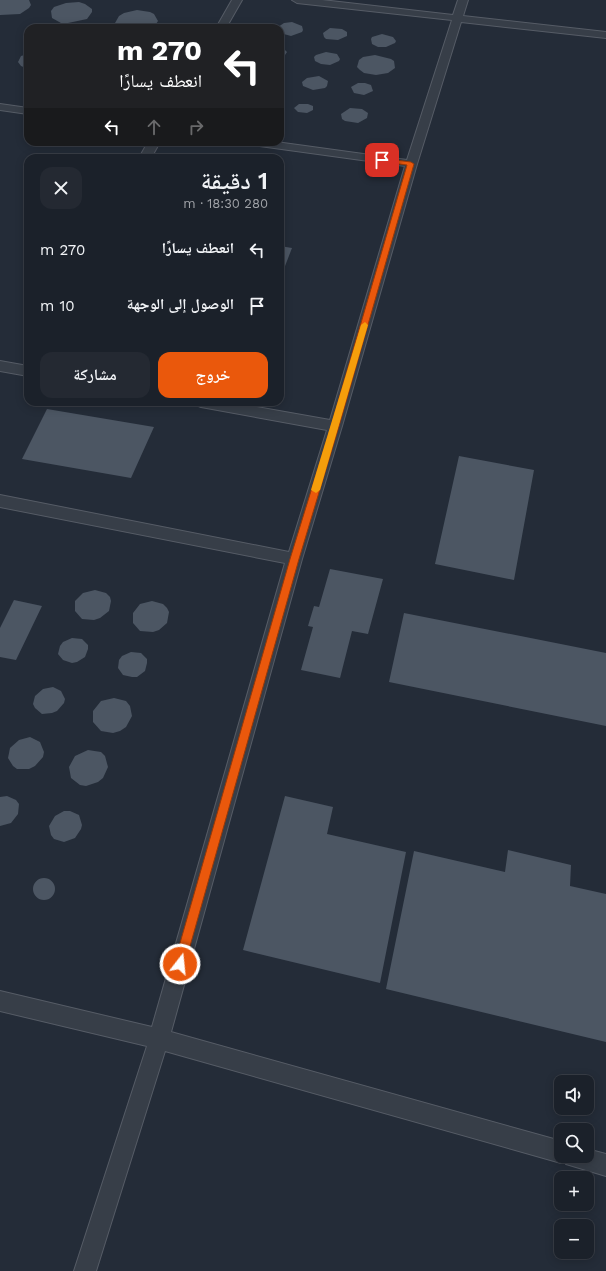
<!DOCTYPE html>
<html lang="ar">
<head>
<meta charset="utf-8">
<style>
	:root { --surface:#1b212a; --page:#242932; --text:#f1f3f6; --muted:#a0a3a8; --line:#393e47; --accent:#ea580c }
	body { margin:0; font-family:"Work Sans","Noto Naskh Arabic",sans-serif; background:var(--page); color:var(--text); direction:rtl; height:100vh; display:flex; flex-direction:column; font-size:15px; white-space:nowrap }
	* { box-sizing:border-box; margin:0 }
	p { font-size:13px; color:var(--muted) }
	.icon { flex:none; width:22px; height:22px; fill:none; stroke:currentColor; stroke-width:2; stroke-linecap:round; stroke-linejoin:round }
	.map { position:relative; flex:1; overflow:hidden; direction:ltr }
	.drawer { position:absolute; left:24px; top:154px; width:260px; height:252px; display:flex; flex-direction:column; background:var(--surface); border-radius:12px; box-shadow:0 2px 10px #0003,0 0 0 1px var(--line); direction:rtl }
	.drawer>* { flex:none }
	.guide { position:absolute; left:24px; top:24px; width:260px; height:122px; border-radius:12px; box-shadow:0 2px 10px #0003,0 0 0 1px var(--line); direction:rtl; background:#202124; color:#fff; overflow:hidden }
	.fabs { position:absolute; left:554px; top:1075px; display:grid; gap:8px }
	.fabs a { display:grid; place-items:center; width:40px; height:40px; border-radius:8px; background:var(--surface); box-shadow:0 2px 10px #0003,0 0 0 1px var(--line); font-size:20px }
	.pin { position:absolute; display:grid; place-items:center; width:34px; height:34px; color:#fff; margin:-17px; border-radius:8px; box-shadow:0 2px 6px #0006 }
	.me { position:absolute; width:44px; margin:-22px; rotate:16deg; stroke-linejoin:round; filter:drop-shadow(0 0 3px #0008) }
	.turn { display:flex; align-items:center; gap:14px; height:84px; padding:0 16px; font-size:18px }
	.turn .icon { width:52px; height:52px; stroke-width:2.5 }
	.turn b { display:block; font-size:28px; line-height:34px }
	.lanes { display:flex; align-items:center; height:38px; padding:0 16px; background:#0003; justify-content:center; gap:20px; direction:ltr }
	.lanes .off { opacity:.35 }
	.round { display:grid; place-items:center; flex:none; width:42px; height:42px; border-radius:12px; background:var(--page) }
	.overview { display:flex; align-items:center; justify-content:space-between; height:68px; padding:0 16px }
	h1 { font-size:24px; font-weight:600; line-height:30px }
	.cta { display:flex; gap:8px; margin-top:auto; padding:8px 16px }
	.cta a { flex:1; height:46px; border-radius:12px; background:var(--accent); color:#fff; font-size:16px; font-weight:600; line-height:46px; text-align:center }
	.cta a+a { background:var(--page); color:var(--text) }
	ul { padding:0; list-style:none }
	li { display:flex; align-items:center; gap:12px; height:56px; padding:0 16px }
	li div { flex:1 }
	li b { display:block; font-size:15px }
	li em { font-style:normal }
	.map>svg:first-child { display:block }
	.building { fill:#4c5663 }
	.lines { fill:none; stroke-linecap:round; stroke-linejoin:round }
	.service-casing { stroke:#565c66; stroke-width:2 }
	.service { fill:#373e48; fill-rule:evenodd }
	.route { fill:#ea580c; stroke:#983908 }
	.slow { fill:#f59e0b }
</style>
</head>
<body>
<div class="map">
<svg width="606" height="1271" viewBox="0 0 606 1271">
	<rect width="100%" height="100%" fill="#242c38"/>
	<path class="building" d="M0 0H29L31 5 29 8 20 14 0 15Z
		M79 2 85 4 92 9V12L87 19 68 23H61L52 18 51 11 54 7 66 3Z
		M137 10 150 12 154 14 158 21 156 24 151 28H120L117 26 115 23 119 16 124 13Z
		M292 22 302 26 303 30 302 32 291 36 280 33V28H278V27L284 23Z
		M330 28 342 29 347 32V36L338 40 326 39 324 37 323 33Z
		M382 34 393 37 396 41 395 43 386 47H378L372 44 371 39 372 37Z
		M280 48 284 49 287 52 285 55 280 57Z
		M326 52 337 54 340 59 339 61 330 65 321 64 315 61 314 57 316 55Z
		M28 54V69L21 66 18 62 21 56Z
		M375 55 391 59 394 61 395 68 388 73 376 75 364 73 360 70 357 67 359 60 363 57Z
		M319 76 328 81 327 86 325 88 313 90 303 86 302 82 307 78Z
		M358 83H365L371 85 373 91 364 95 354 93 351 87Z
		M299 104H308L313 106V110L307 113 298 112 294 108Z
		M350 108 362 109 368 113 367 118 358 123 345 121 342 119 341 114Z
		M280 246 292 248 280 279Z
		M47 409 154 427 131 478 22 459Z
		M459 456 534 470 514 580 435 564Z
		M330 569 383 579 368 634 352 631 340 678 301 670 313 627 308 626 314 606 319 607Z
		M95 590 106 593 110 597 111 601 109 611 100 618 94 620 82 619 75 611V601L83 593Z
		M14 600 42 606 16 660 0 657V628Z
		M152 601 163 604 167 608 169 612 167 623 159 630 153 632 140 631 133 623V613L140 604Z
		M404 613 606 653V726L389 682Z
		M72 638 82 639 88 645V649L85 657 77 662 72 663 63 660 58 654 60 646 63 642Z
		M131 652 141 653 147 659V663L145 671 137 677H132L123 675 118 668 119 660 122 656Z
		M53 687 61 691 65 699 64 703 57 711 52 713 42 714 35 708 33 704 35 696 43 689Z
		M114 698 126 701 130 706 132 716 126 727 120 731 113 733 101 731 93 722V711L101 701Z
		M30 737 40 742 44 752 43 757 35 766 29 769H17L13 766 8 758 10 748 19 740Z
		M88 750 101 752 105 756 108 767 103 778 98 782 86 786 80 785 71 778 69 767 75 756Z
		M7 796 16 800 19 804 18 814 11 823 0 826V797Z
		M285 796 333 807 327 834 406 852 380 983 243 950Z
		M64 811H70L79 815 82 825 81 829 75 838 64 842 54 839 51 835 49 826 55 816Z
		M508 850 571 865 570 886 606 894V1042L386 989 414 851 505 872Z
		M33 889a11 11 0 1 1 22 0a11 11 0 1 1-22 0Z"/>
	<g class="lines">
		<g class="service-casing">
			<path id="service" d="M232 0H242L226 28H216Z
				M292 0H322L453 15 458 0H468L463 16 606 32V38L461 22 417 164 342 426 302 559 171 1032 561 1141V1156H587V1149L606 1154V1176L566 1164 565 1161 561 1163 165 1051 96 1271H74L147 1046 0 1011V991L152 1027 285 563 0 507V495L289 552 327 430 201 407 196 405 194 402H228L330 420 405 166 252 145 246 142H276L407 160 452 20 297 3Z
				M0 104 28 108V114L0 110Z
				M148 142H160L151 158H139Z
				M0 361 28 366V376L0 371Z"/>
		</g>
		<use href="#service" class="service"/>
	</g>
	<path class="route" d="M380 158 411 162 414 164 339 426 299 559 185 964 184 968 180 970 176 968 174 964 290 559 331 426 407 165 382 162 380 161Z"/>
	<path class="slow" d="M365 322 368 325 320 490 316 493 311 490 361 325Z"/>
</svg>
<div class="fabs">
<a><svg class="icon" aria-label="sound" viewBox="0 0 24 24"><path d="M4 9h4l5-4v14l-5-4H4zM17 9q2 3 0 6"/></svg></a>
<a><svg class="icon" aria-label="search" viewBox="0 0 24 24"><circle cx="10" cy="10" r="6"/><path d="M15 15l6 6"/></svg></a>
<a>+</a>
<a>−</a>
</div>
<div class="pin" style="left:382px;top:160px;background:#d93025"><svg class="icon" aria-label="arrive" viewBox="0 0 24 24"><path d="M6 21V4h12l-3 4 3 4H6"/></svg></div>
<svg class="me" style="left:180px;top:964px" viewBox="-20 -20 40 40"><circle r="17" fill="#ea580c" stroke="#fff" stroke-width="3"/><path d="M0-11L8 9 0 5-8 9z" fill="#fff"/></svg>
<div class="guide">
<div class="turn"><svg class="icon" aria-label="left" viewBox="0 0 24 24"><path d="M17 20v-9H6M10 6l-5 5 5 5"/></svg><div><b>270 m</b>انعطف يسارًا</div></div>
<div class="lanes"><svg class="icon" aria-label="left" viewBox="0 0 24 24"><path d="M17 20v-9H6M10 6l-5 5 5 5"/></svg><svg class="icon off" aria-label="ahead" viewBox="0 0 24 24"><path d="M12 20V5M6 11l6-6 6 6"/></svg><svg class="icon off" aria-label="right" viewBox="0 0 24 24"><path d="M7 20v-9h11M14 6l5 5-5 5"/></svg></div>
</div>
<section class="drawer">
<div class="overview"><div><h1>1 دقيقة</h1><p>280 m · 18:30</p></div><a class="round"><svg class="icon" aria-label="close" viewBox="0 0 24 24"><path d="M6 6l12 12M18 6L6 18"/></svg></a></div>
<ul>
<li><svg class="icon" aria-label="left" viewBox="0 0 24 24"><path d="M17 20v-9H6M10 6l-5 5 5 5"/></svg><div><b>انعطف يسارًا</b></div><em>270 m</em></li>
<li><svg class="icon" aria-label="arrive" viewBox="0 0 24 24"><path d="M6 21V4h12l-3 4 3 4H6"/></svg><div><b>الوصول إلى الوجهة</b></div><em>10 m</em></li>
</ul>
<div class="cta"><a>خروج</a><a>مشاركة</a></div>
</section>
</div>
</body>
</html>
